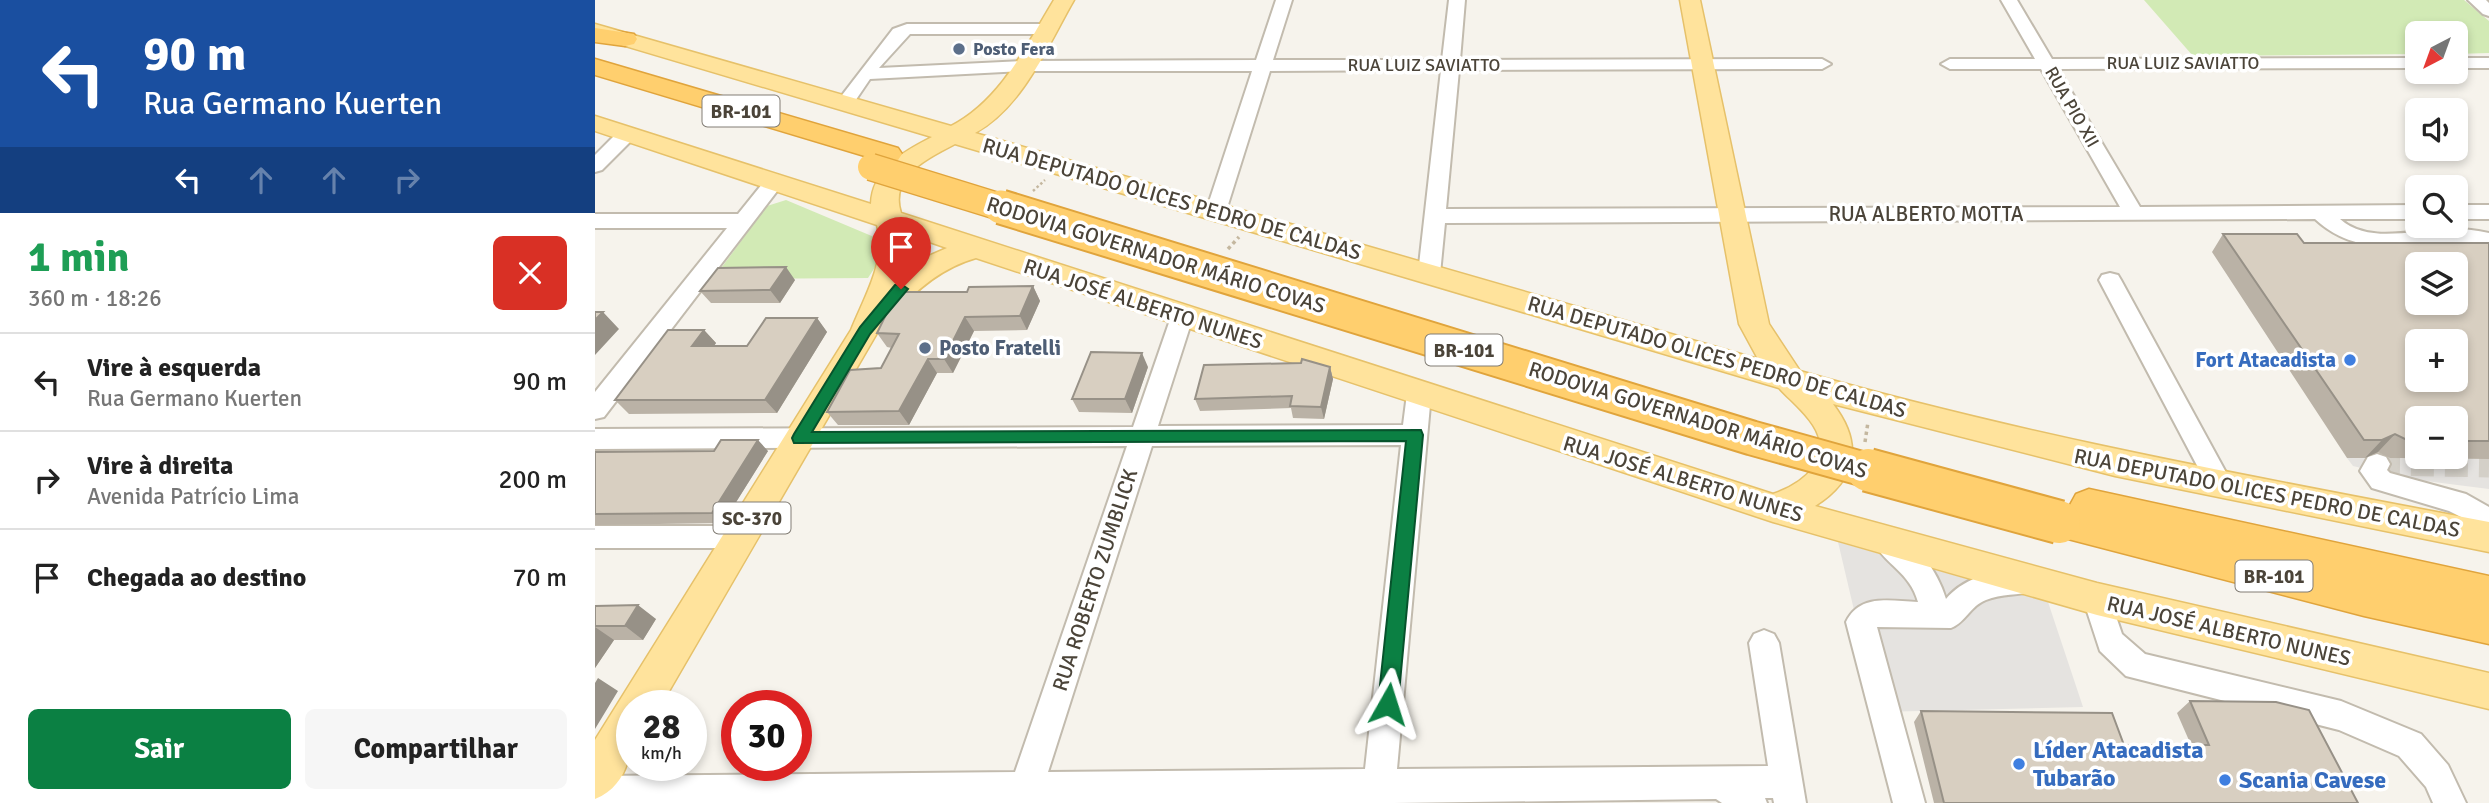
<!DOCTYPE html>
<html lang="pt">
<head>
<meta charset="utf-8">
<style>
	:root { --surface:#fff; --page:#f6f6f6; --text:#222; --muted:#767676; --line:#e0e0e0; --accent:#0b8043 }
	body { margin:0; font-family:Signika,sans-serif; background:var(--page); color:var(--text); height:100vh; display:flex; flex-direction:column; font-size:26px; white-space:nowrap }
	* { box-sizing:border-box; margin:0 }
	p { font-size:23px; color:var(--muted) }
	.icon { flex:none; width:38px; height:38px; fill:none; stroke:currentColor; stroke-width:2; stroke-linecap:round; stroke-linejoin:round }
	.map { position:relative; flex:1; overflow:hidden }
	.side { display:flex; flex-direction:column; background:var(--surface); width:595px }
	.side>* { flex:none }
	.top-card { background:#1a4fa0; color:#fff; overflow:hidden }
	.needle { width:46px; rotate:221deg }
	.controls { position:absolute; left:1810px; top:21px; display:grid; gap:14px }
	.controls a { display:grid; place-items:center; width:63px; height:63px; border-radius:10px; background:var(--surface); box-shadow:0 4px 10px #0003; font-size:35px }
	.speed { position:absolute; left:21px; top:690px; display:flex; gap:14px; font-size:35px; font-weight:700; text-align:center }
	.speed>* { display:grid; place-content:center; width:91px; height:91px; border-radius:50%; background:var(--surface); box-shadow:0 4px 10px #0003; line-height:1 }
	.speed small { font-size:18px; font-weight:400 }
	.speed .limit { border:10px solid #d22; background:#fff; color:#111 }
	.pin { position:absolute; display:grid; place-items:center; width:60px; height:60px; color:#fff; margin:-72px -30px; border-radius:50% 50% 50% 0; rotate:-45deg; box-shadow:0 0 7px #0007 }
	.pin .icon { rotate:45deg }
	.me { position:absolute; width:77px; margin:-38px; rotate:6deg; stroke-linejoin:round; filter:drop-shadow(0 0 5px #0008) }
	.turn { display:flex; align-items:center; gap:24px; height:147px; padding:0 28px; font-size:32px }
	.turn .icon { width:91px; height:91px; stroke-width:2.5 }
	.turn b { display:block; font-size:49px; line-height:60px }
	.lanes { display:flex; align-items:center; height:66px; padding:0 28px; background:#0003; justify-content:center; gap:35px; direction:ltr }
	.lanes .off { opacity:.35 }
	.round { display:grid; place-items:center; flex:none; width:74px; height:74px; border-radius:10px; background:var(--page) }
	.head { display:flex; align-items:center; justify-content:space-between; height:119px; padding:0 28px }
	h1 { font-size:42px; font-weight:800; line-height:52px; color:#1e9e55 }
	.cta { display:flex; gap:14px; margin-top:auto; padding:14px 28px }
	.cta a { flex:1; height:80px; border-radius:10px; background:var(--accent); color:#fff; font-size:28px; font-weight:800; line-height:80px; text-align:center }
	.cta a+a { background:var(--page); color:var(--text) }
	ul { padding:0; list-style:none }
	li { display:flex; align-items:center; gap:21px; height:98px; padding:0 28px; border-top:2px solid var(--line) }
	li div { flex:1 }
	li b { display:block; font-size:26px }
	li em { font-style:normal }
	main { display:flex; flex:1; min-height:0 }
	.map>svg:first-child { display:block }
	.green { fill:#d2eab5 }
	.parking { fill:#e5e3e0 }
	.lines { fill:none; stroke-linecap:round; stroke-linejoin:round }
	.minor-tunnel { stroke:#d4d0c8; stroke-width:23; stroke-dasharray:23 11; stroke-linecap:butt }
	.minor-casing { stroke:#c2bbae; stroke-width:4 }
	.major-casing { stroke:#e6c16a; stroke-width:3 }
	.highway-casing { stroke:#e0a43c; stroke-width:3 }
	.path-far1 { stroke:#c4b79f; stroke-width:2.5; stroke-dasharray:2.5 2.5; stroke-linecap:butt }
	.path { stroke:#c4b79f; stroke-width:3.5; stroke-dasharray:3.5 3.5; stroke-linecap:butt }
	.minor { fill:#fff; fill-rule:evenodd }
	.major { fill:#ffe39c; fill-rule:evenodd }
	.highway { fill:#ffcf6e; fill-rule:evenodd }
	.highway-bridge-far2-casing { stroke:#e0a43c; stroke-width:29; stroke-linecap:butt }
	.highway-bridge-far1-casing { stroke:#e0a43c; stroke-width:37; stroke-linecap:butt }
	.highway-bridge-casing { stroke:#e0a43c; stroke-width:46; stroke-linecap:butt }
	.highway-bridge-far2 { stroke:#ffcf6e; stroke-width:26 }
	.highway-bridge-far1 { stroke:#ffcf6e; stroke-width:33 }
	.highway-bridge { stroke:#ffcf6e; stroke-width:42 }
	.wall { fill:#bab2a6; fill-rule:evenodd }
	.shaded-wall { fill:#979187 }
	.building { fill:#d8cfc1; stroke:#979187; stroke-width:2; fill-rule:evenodd }
	.route { fill:#0b8043; stroke:#07532c; stroke-width:2 }
	.service-dot { fill:#5c6f8a; stroke:#fff; stroke-width:2.5 }
	.shop-dot { fill:#3f7fe0; stroke:#fff; stroke-width:2.5 }
	.labels { text-anchor:middle; stroke-width:7; stroke-linejoin:round; paint-order:stroke }
	.far-service-label { font-size:18px; font-weight:bold; fill:#4e5e75; stroke:#fff; text-anchor:start }
	.far-street-label { font-size:18px; fill:#4b4439; stroke:#fff }
	.shield { fill:#fff; stroke:#817c74; stroke-width:2 }
	.shield-label { font-size:19px; font-weight:bold; fill:#4b4439 }
	.street-label { font-size:21px; fill:#4b4439; stroke:#fff }
	.service-label { font-size:21px; font-weight:bold; fill:#4e5e75; stroke:#fff; text-anchor:start }
	.shop-label { font-size:21px; font-weight:bold; fill:#366cbe; stroke:#fff; text-anchor:end }
	.near-shop-label { font-size:24px; font-weight:bold; fill:#366cbe; stroke:#fff; text-anchor:start }
</style>
</head>
<body>
<main>
<section class="side">
<div class="top-card">
<div class="turn"><svg class="icon" aria-label="left" viewBox="0 0 24 24"><path d="M17 20v-9H6M10 6l-5 5 5 5"/></svg><div><b>90 m</b>Rua Germano Kuerten</div></div>
<div class="lanes"><svg class="icon" aria-label="left" viewBox="0 0 24 24"><path d="M17 20v-9H6M10 6l-5 5 5 5"/></svg><svg class="icon off" aria-label="ahead" viewBox="0 0 24 24"><path d="M12 20V5M6 11l6-6 6 6"/></svg><svg class="icon off" aria-label="ahead" viewBox="0 0 24 24"><path d="M12 20V5M6 11l6-6 6 6"/></svg><svg class="icon off" aria-label="right" viewBox="0 0 24 24"><path d="M7 20v-9h11M14 6l5 5-5 5"/></svg></div>
</div>
<div class="head"><div><h1>1 min</h1><p>360 m · 18:26</p></div><a class="round" style="background:#d93025;color:#fff"><svg class="icon" aria-label="close" viewBox="0 0 24 24"><path d="M6 6l12 12M18 6L6 18"/></svg></a></div>
<ul>
<li><svg class="icon" aria-label="left" viewBox="0 0 24 24"><path d="M17 20v-9H6M10 6l-5 5 5 5"/></svg><div><b>Vire à esquerda</b><p>Rua Germano Kuerten</p></div><em>90 m</em></li>
<li><svg class="icon" aria-label="right" viewBox="0 0 24 24"><path d="M7 20v-9h11M14 6l5 5-5 5"/></svg><div><b>Vire à direita</b><p>Avenida Patrício Lima</p></div><em>200 m</em></li>
<li><svg class="icon" aria-label="arrive" viewBox="0 0 24 24"><path d="M6 21V4h12l-3 4 3 4H6"/></svg><div><b>Chegada ao destino</b></div><em>70 m</em></li>
</ul>
<div class="cta"><a>Sair</a><a>Compartilhar</a></div>
</section>
<div class="map">
<svg width="1894" height="803" viewBox="0 0 1894 803">
	<rect width="100%" height="100%" fill="#f6f3ec"/>
	<path class="green" d="M1549 0H1869L1894 21V53L1860 54V33H1822V54L1598 56Z
		M191 200 291 242 290 252 273 278 118 279 172 206Z"/>
	<path class="parking" d="M1752 458 1894 459V489L1807 478 1758 466Z
		M1243 542 1453 602 1488 707 1283 712Z"/>
	<g class="lines">
		<path class="minor-tunnel" d="M1782 464 1894 466"/>
		<g class="minor-casing">
			<path id="minor" d="M681 0H697L678 60H847L854 0H870L865 60 1227 59 1236 64 1227 69 864 70 851 209 1525 207 1446 69H1355L1346 64 1355 59H1440L1406 0H1422L1457 59 1822 58V68L1463 69 1545 207 1822 205V219H1745C1773 244 1817 230 1851 229 1866 228 1879 230 1894 233V247C1832 235 1772 267 1720 219L850 223 845 274 842 279 834 281 826 279 823 274 846 70 675 71 631 211 628 216H614L611 211 657 71H430L275 79 256 107 250 109 241 103 298 29 312 24H452L460 29 452 34H315L284 68 430 61 661 60Z
				M1873 0H1891L1894 3V16L1888 14Z
				M1860 58H1894V68H1860Z
				M32 128 39 130 41 134 39 138 7 170 0 172V155L25 130Z
				M179 176 186 178 189 182 186 186 9 417 0 419V392L132 228H0V214H143L172 178Z
				M1860 205H1894V219H1860Z
				M1515 273 1523 275 1526 280 1634 478 1638 485 1634 492 1625 496 1616 492 1504 280 1507 275Z
				M587 309 595 311 598 317 563 426 808 425 812 394 815 388 824 385 833 388 836 394 802 769 1173 766 1154 643 1159 634 1169 630 1179 634 1184 643 1211 803H1179L1178 798H1170L1172 803H1127L1121 799 799 803H0V776L420 772 532 446 0 449V429L538 427 576 317 579 311ZM806 445 770 769 453 772 557 446Z
				M1782 454 1791 457 1795 464 1792 470 1795 473 1871 494 1894 507V531L1854 511 1777 488 1765 471 1773 457Z
				M0 526H145L155 529 159 537 155 545 145 548H0Z
				M1292 529C1321 540 1342 570 1351 599 1369 576 1415 563 1442 572L1446 581 1442 590C1426 596 1407 593 1391 600 1375 606 1371 622 1356 628L1282 627 1330 803H1298L1251 622C1265 593 1296 601 1323 602 1315 572 1290 565 1278 541L1282 533Z
				M1502 586 1512 590 1527 634 1550 654 1746 701 1826 734 1853 765 1871 803H1838L1831 787 1804 756 1744 730 1531 676 1505 651 1488 599 1492 590Z"/>
		</g>
		<g class="major-casing">
			<path id="major" d="M459 0H479C453 45 428 107 380 133L1163 359 1144 324 1085 0H1105L1174 324 1205 371C1431 436 1663 478 1894 522V552L1520 476 1238 404C1268 443 1263 479 1220 506L1502 583 1894 673V709L1502 615 1178 522 381 258C346 268 320 290 297 318L289 321 66 705H37C37 741 39 783 0 799V740L256 330C269 297 292 261 282 225L0 131V116L276 204C277 169 309 151 337 137L0 37V24L356 126C406 100 431 46 459 0ZM360 144 1184 388C1195 400 1209 411 1218 425 1240 459 1208 484 1178 494L306 213C294 176 332 159 360 144ZM312 234 352 248 329 258 307 273 312 260Z"/>
		</g>
		<g class="highway-casing">
			<path id="highway" d="M0 28 39 34 42 39 39 44 30 46 0 42Z
				M0 59 303 148 307 154 303 160 293 162 283 160 0 75Z
				M1494 489 1894 576V644L1769 616 1450 533 1445 522 1450 511 1464 506 1477 509 1475 505 1481 494Z"/>
		</g>
		<path class="path-far1" d="M438 191 450 180"/>
		<path class="path" d="M633 249 644 237
			M1270 442 1273 422"/>
		<use href="#minor" class="minor"/>
		<use href="#major" class="major"/>
		<use href="#highway" class="highway"/>
		<g class="highway-bridge-far2-casing">
			<path id="highway-bridge-far2" d="M276 167 412 209"/>
		</g>
		<g class="highway-bridge-far1-casing">
			<path id="highway-bridge-far1" d="M406 207 1157 438 1279 472"/>
		</g>
		<g class="highway-bridge-casing">
			<path id="highway-bridge" d="M1273 470 1464 522"/>
		</g>
		<use href="#highway-bridge-far2" class="highway-bridge-far2"/>
		<use href="#highway-bridge-far1" class="highway-bridge-far1"/>
		<use href="#highway-bridge" class="highway-bridge"/>
	</g>
	<path class="wall" d="M1628 234 1709 243H1894V459L1795 458 1783 452 1770 458H1752L1617 252ZM1822 418H1860V457H1822Z
		M200 280 185 303H116L105 291Z
		M438 286 445 301 432 330 379 331 358 373H342L314 425H243L232 412 286 368 297 348 292 347 282 333 372 292Z
		M222 318 232 332 182 413 34 414 20 400 109 330 121 343 119 346H152Z
		M553 367 537 413 484 412 477 399Z
		M735 367 738 379 729 419 698 418 696 408 605 411 600 399Z
		M173 451 128 523 0 525V452Z
		M0 606 61 619 48 640H19L0 668Z
		M1595 701 1763 803H1339L1319 722 1326 711 1529 745H1596L1582 713Z"/>
	<path class="shaded-wall" d="M191 267 200 280 185 303 175 290Z
		M438 286 445 301 432 330 425 316Z
		M8 312 24 329 0 355V320Z
		M370 317 379 331 358 373 349 359Z
		M222 318 232 332 182 413 170 400Z
		M109 330 121 343 109 360 97 346Z
		M547 353 553 367 537 413 530 399Z
		M333 359 342 373 314 425 304 411Z
		M735 367 738 379 729 419 726 407Z
		M1800 434 1783 452 1770 458 1787 440Z
		M163 440 173 451 128 523 117 513Z
		M43 605 61 619 48 640 30 626Z
		M0 627 19 640 0 668Z
		M3 678 23 691 0 729V683Z"/>
	<path class="building" d="M1628 234H1702L1709 243H1894V441H1860V418H1822V440H1812L1800 434 1787 440H1769ZM1822 264H1860V303H1822ZM1822 341H1860V380H1822Z
		M191 267 175 290 105 291 123 268Z
		M438 286 425 316 370 317 349 359H333L304 411 232 412 255 370 286 368 304 334 282 333 302 292H372L374 287Z
		M0 312H8L0 320Z
		M171 318H222L170 400H20L73 330H109L97 346H152Z
		M496 352 547 353 530 399H477Z
		M707 359 735 367 726 407 695 406 697 396 600 399 609 365 706 363Z
		M126 440H163L117 513 0 514V452L119 451Z
		M43 605 30 626H0V606Z
		M1595 701 1681 702 1714 710 1763 803H1349L1326 711 1517 713 1529 745H1614Z"/>
	<path class="route" d="M306 284 313 289 275 334 217 432 826 430 828 435 803 704 800 711 793 714 786 711 783 704 811 441 199 443 197 438 199 434 265 327 300 285Z"/>
	<g class="service-dot">
		<circle cx="364" cy="49" r="7"/>
		<circle cx="330" cy="348" r="7"/>
	</g>
	<g class="shop-dot">
		<circle cx="1755" cy="360" r="7"/>
		<circle cx="1424" cy="764" r="7"/>
		<circle cx="1630" cy="780" r="7"/>
	</g>
	<g class="labels">
		<g class="far-service-label">
			<text x="378" y="55">Posto Fera</text>
		</g>
		<g class="far-street-label">
			<text x="1588" y="69">RUA LUIZ SAVIATTO</text>
			<text x="829" y="71">RUA LUIZ SAVIATTO</text>
			<text transform="translate(1477 107) rotate(60)" y="6">RUA PIO XII</text>
		</g>
		<g class="shield">
			<rect x="107.5" y="95.5" width="77" height="31" rx="5"/>
			<rect x="830.5" y="334.5" width="77" height="31" rx="5"/>
			<rect x="118.5" y="502.5" width="77" height="31" rx="5"/>
			<rect x="1640.5" y="560.5" width="77" height="31" rx="5"/>
		</g>
		<g class="shield-label">
			<text x="146" y="118">BR-101</text>
			<text x="869" y="357">BR-101</text>
			<text x="157" y="525">SC-370</text>
			<text x="1679" y="583">BR-101</text>
		</g>
		<g class="street-label">
			<text transform="translate(577 199) rotate(16)" y="7">RUA DEPUTADO OLICES PEDRO DE CALDAS</text>
			<text x="1331" y="221">RUA ALBERTO MOTTA</text>
			<text transform="translate(561 255) rotate(17)" y="7">RODOVIA GOVERNADOR MÁRIO COVAS</text>
			<text transform="translate(548 304) rotate(18)" y="7">RUA JOSÉ ALBERTO NUNES</text>
			<text transform="translate(1122 357) rotate(16)" y="7">RUA DEPUTADO OLICES PEDRO DE CALDAS</text>
			<text transform="translate(1103 420) rotate(17)" y="7">RODOVIA GOVERNADOR MÁRIO COVAS</text>
			<text transform="translate(1088 479) rotate(17)" y="7">RUA JOSÉ ALBERTO NUNES</text>
			<text transform="translate(1672 493) rotate(11)" y="7">RUA DEPUTADO OLICES PEDRO DE CALDAS</text>
			<text transform="translate(500 580) rotate(-72)" y="7">RUA ROBERTO ZUMBLICK</text>
			<text transform="translate(1634 631) rotate(13)" y="7">RUA JOSÉ ALBERTO NUNES</text>
		</g>
		<g class="service-label">
			<text x="344" y="355">Posto Fratelli</text>
		</g>
		<g class="shop-label">
			<text x="1741" y="367">Fort Atacadista</text>
		</g>
		<g class="near-shop-label">
			<text x="1438" y="758">Líder Atacadista<tspan x="1438" dy="28">Tubarão</tspan></text>
			<text x="1644" y="788">Scania Cavese</text>
		</g>
	</g>
</svg>
<div class="controls">
<a><svg class="needle" viewBox="-14 -14 28 28"><path d="M0-13l5 13h-10z" fill="#e53935"/><path d="M0 13l5-13h-10z" fill="#767676"/></svg></a>
<a><svg class="icon" aria-label="sound" viewBox="0 0 24 24"><path d="M4 9h4l5-4v14l-5-4H4zM17 9q2 3 0 6"/></svg></a>
<a><svg class="icon" aria-label="search" viewBox="0 0 24 24"><circle cx="10" cy="10" r="6"/><path d="M15 15l6 6"/></svg></a>
<a><svg class="icon" aria-label="layers" viewBox="0 0 24 24"><path d="M12 4l9 5-9 5-9-5zM3 14l9 5 9-5"/></svg></a>
<a>+</a>
<a>−</a>
</div>
<div class="speed"><div>28<small>km/h</small></div><div class="limit">30</div></div>
<div class="pin" style="left:306px;top:289px;background:#d93025"><svg class="icon" aria-label="arrive" viewBox="0 0 24 24"><path d="M6 21V4h12l-3 4 3 4H6"/></svg></div>
<svg class="me" style="left:793px;top:704px" viewBox="-20 -20 40 40"><path d="M0-17L14 15 0 8-14 15z" fill="#0b8043" stroke="#fff" stroke-width="4"/></svg>
</div>
</main>
</body>
</html>
